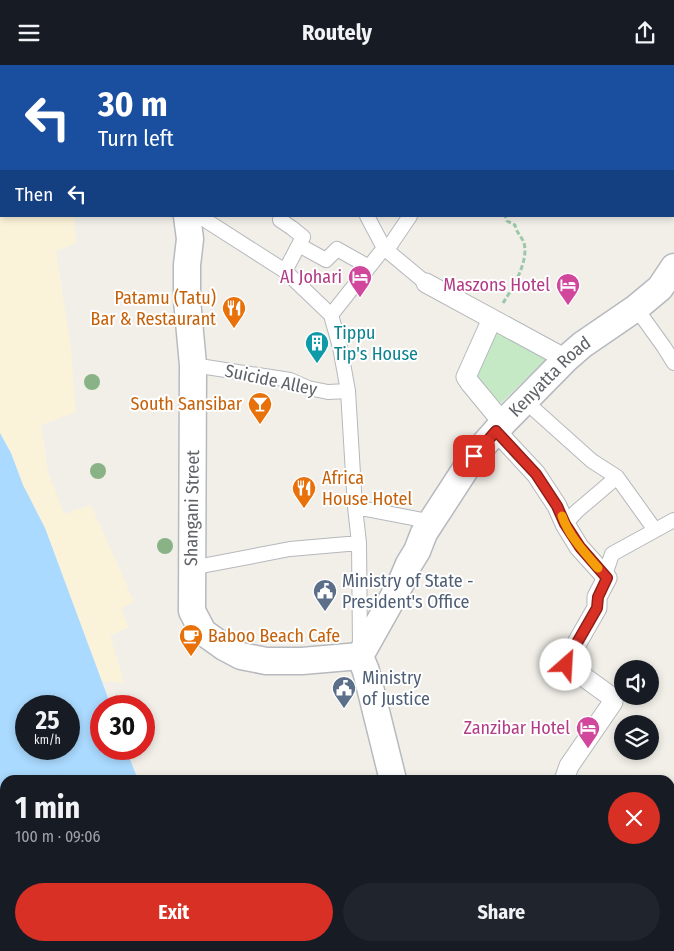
<!DOCTYPE html>
<html lang="en">
<head>
<meta charset="utf-8">
<style>
	:root { --surface:#171b24; --page:#20242c; --text:#f1f3f6; --muted:#9ea1a6; --accent:#d93025 }
	body { margin:0; font-family:"Fira Sans Condensed",sans-serif; background:var(--page); color:var(--text); height:100vh; display:flex; flex-direction:column; font-size:19px; white-space:nowrap }
	* { box-sizing:border-box; margin:0 }
	p { font-size:16px; color:var(--muted) }
	.icon { flex:none; width:28px; height:28px; fill:none; stroke:currentColor; stroke-width:2; stroke-linecap:round; stroke-linejoin:round }
	.map { position:relative; flex:1; overflow:hidden }
	.drawer { position:absolute; left:0px; top:710px; width:675px; height:176px; display:flex; flex-direction:column; background:var(--surface); border-radius:15px 15px 0 0; box-shadow:0 2px 8px #0003 }
	.drawer>* { flex:none }
	.banner { position:absolute; left:0px; top:0px; width:675px; height:152px; box-shadow:0 2px 8px #0003; background:#1a4fa0; color:#fff; overflow:hidden }
	.tools { position:absolute; left:614px; top:595px; display:grid; gap:10px }
	.tools a { display:grid; place-items:center; width:45px; height:45px; border-radius:50%; background:var(--surface); box-shadow:0 2px 8px #0003; font-size:25px }
	.speed { position:absolute; left:15px; top:630px; display:flex; gap:10px; font-size:25px; font-weight:700; text-align:center }
	.speed>* { display:grid; place-content:center; width:65px; height:65px; border-radius:50%; background:var(--surface); box-shadow:0 2px 8px #0003; line-height:1 }
	.speed small { font-size:12px; font-weight:400 }
	.speed .limit { border:8px solid #d22; background:#fff; color:#111 }
	.pin { position:absolute; display:grid; place-items:center; width:42px; height:42px; color:#fff; margin:-21px; border-radius:10px; box-shadow:0 2px 8px #0006 }
	.me { position:absolute; width:55px; margin:-28px; rotate:26deg; stroke-linejoin:round; filter:drop-shadow(0 0 4px #0008) }
	.turn { display:flex; align-items:center; gap:18px; height:105px; padding:0 15px; font-size:22px }
	.turn .icon { width:65px; height:65px; stroke-width:2.5 }
	.turn b { display:block; font-size:35px; line-height:42px }
	.then { display:flex; align-items:center; height:48px; padding:0 15px; background:#0003; gap:10px; font-size:19px }
	.round { display:grid; place-items:center; flex:none; width:52px; height:52px; border-radius:26px; background:var(--page) }
	.summary { display:flex; align-items:center; justify-content:space-between; height:85px; padding:0 15px }
	h1 { font-size:30px; font-weight:700; line-height:38px }
	.cta { display:flex; gap:10px; margin-top:auto; padding:10px 15px }
	.cta a { flex:1; height:58px; border-radius:30px; background:var(--accent); color:#fff; font-size:20px; font-weight:700; line-height:58px; text-align:center }
	.cta a+a { background:var(--page); color:var(--text) }
	header { display:flex; justify-content:space-between; align-items:center; height:65px; padding:0 15px; background:var(--surface); font-size:22px; font-weight:700 }
	.map>svg:first-child { display:block }
	.green { fill:#c5e8c5 }
	.sand { fill:#fbf3d9 }
	.water { fill:#aadaff; fill-rule:evenodd }
	.lines { fill:none; stroke-linecap:round; stroke-linejoin:round }
	.pedestrian-casing { stroke:#b5b8bc; stroke-width:16 }
	.minor-casing { stroke:#b5b8bc; stroke-width:21 }
	.secondary-casing { stroke:#b6babf; stroke-width:29 }
	.path { stroke:#9cc7a9; stroke-width:3; stroke-dasharray:5 2.5; stroke-linecap:butt }
	.pedestrian { stroke:#fff; stroke-width:14 }
	.minor { stroke:#fff; stroke-width:19 }
	.secondary { stroke:#fff; stroke-width:26 }
	.tree { fill:#89b387 }
	.route-casing { stroke:#8d1f18; stroke-width:12 }
	.route { stroke:#d93025; stroke-width:9 }
	.slow { stroke:#f59e0b; stroke-width:9 }
	.labels { text-anchor:middle; stroke-width:4; stroke-linejoin:round; paint-order:stroke }
	.hotel-label { font-size:18px; fill:#b23c85; stroke:#fff; text-anchor:end }
	.food-label { font-size:18px; fill:#c56008; stroke:#fff; text-anchor:end }
	.culture-label { font-size:18px; fill:#0d838f; stroke:#fff; text-anchor:start }
	.street-label { font-size:18px; fill:#5f6368; stroke:#fff }
	.service-label { font-size:18px; fill:#4e5e75; stroke:#fff; text-anchor:start }
</style>
</head>
<body>
<header><svg class="icon" aria-label="menu" viewBox="0 0 24 24"><path d="M4 6h16M4 12h16M4 18h16"/></svg>Routely<svg class="icon" aria-label="share" viewBox="0 0 24 24"><path d="M12 15V3M7 8l5-5 5 5M5 13v7h14v-7"/></svg></header>
<div class="map">
<svg width="674" height="886" viewBox="0 0 674 886">
	<rect width="100%" height="100%" fill="#f1efe8"/>
	<path class="green" d="M496 259 548 292 498 341 475 311Z"/>
	<path class="sand" d="M0 0H5V1H1V151H74L76 178 56 186 71 285 76 347 41 360 48 407 64 449 91 440 134 537 121 543 128 562 110 571 124 618 102 616 45 463 23 420 0 369Z"/>
	<path class="water" d="M0 368 11 388 23 420 45 463 111 641H101V684H126L138 715H5V881H162L161 886H0ZM26 641H69V684H26Z"/>
	<g class="lines">
		<g class="pedestrian-casing">
			<path id="pedestrian" d="M341 1 342 0
				M549 1 550 0
				M624 1V0
				M199 151 285 206 331 250 340 282 348 326 355 442 359 478 360 583
				M282 151 280 155 292 163 303 172 285 206
				M367 151 384 183 391 179 410 151
				M299 180 326 195 337 184 369 202
				M636 243 664 282 674 298
				M331 250 384 183 426 218
				M193 300 290 315 308 323 328 327 348 326
				M525 336 592 396 617 412 655 465
				M355 442 433 457
				M565 459 577 446 617 412
				M191 503 290 484 359 478
				M607 513 606 507 612 489 674 455"/>
		</g>
		<g class="minor-casing">
			<path id="minor" d="M215 1 217 0
				M426 218 566 294
				M492 254 466 312 470 318 503 358
				M496 366 536 409 557 441 565 459 579 482 607 513 597 532V543L566 597V599L613 633V637L569 701 564 715
				M670 773 674 774
				M515 886 517 881"/>
		</g>
		<g class="secondary-casing">
			<g id="secondary">
				<path d="M164 1V0"/>
				<path d="M187 151 190 174 187 200V235L193 300 192 546 203 567 224 582 241 591 266 596H302L360 591"/>
				<path id="s1" d="M393 715 366 606 360 591 401 518 409 499 417 486 424 468 474 391 503 358 566 294 582 280 636 243 660 223 674 202"/>
				<path d="M459 881 461 886"/>
			</g>
		</g>
		<path class="path" d="M503 238C513 223 529 196 524 178 522 172 516 167 515 160L507 156 505 151"/>
		<use href="#pedestrian" class="pedestrian"/>
		<use href="#minor" class="minor"/>
		<use href="#secondary" class="secondary"/>
	</g>
	<g class="tree">
		<circle cx="92" cy="317" r="8"/>
		<circle cx="98" cy="406" r="8"/>
		<circle cx="165" cy="481" r="8"/>
	</g>
	<g class="lines">
		<g class="route-casing">
			<path id="route" d="M474 391 496 366 536 409 557 441 565 459 580 482 607 513 598 532 597 543 566 597V600"/>
		</g>
		<use href="#route" class="route"/>
		<path class="slow" d="M562 451C569 471 584 487 598 503"/>
	</g>
	<defs>
		<g id="hotel-pin" transform="scale(1.25)"><path d="M0 17L-7.5 6A9.5 9.5 0 1 1 7.5 6Z" fill="#d1479c" stroke="#fff"/><path d="M-6-4.5h1.5V1H6V5H4.5V3h-9V5H-6ZM-4 0a1.8 1.8 0 1 1 3.6 0ZM.5 0V-2.5h3Q6-2.5 6 0Z" fill="#fff"/></g>
		<g id="restaurant-pin" transform="scale(1.25)"><path d="M0 17L-7.5 6A9.5 9.5 0 1 1 7.5 6Z" fill="#e8710a" stroke="#fff"/><path d="M-5-6h1v4h1v-4h1v4h1v-4h1v5L-1.5 .5V6h-2V.5L-5-1ZM5-6V6H3V1.5H1.5Q1.5-4 5-6Z" fill="#fff"/></g>
		<g id="building-pin" transform="scale(1.25)"><path d="M0 17L-7.5 6A9.5 9.5 0 1 1 7.5 6Z" fill="#0f9aa8" stroke="#fff"/><path d="M-4-6H4V6H1V3H-1V6H-4ZM-2.5-4.3h1.7v1.8h-1.7ZM.8-4.3h1.7v1.8H.8ZM-2.5-1h1.7V.8h-1.7ZM.8-1h1.7V.8H.8Z" fill="#fff"/></g>
		<g id="bar-pin" transform="scale(1.25)"><path d="M0 17L-7.5 6A9.5 9.5 0 1 1 7.5 6Z" fill="#e8710a" stroke="#fff"/><path d="M-6-5H6L.8 .8V4.5H3.5V6h-7V4.5H-.8V.8Z" fill="#fff"/></g>
		<g id="civic-pin" transform="scale(1.25)"><path d="M0 17L-7.5 6A9.5 9.5 0 1 1 7.5 6Z" fill="#5c6f8a" stroke="#fff"/><path d="M-.6-6.5H3V-4.5H.6V-3L4-1V1h2V6H-6V1h2V-1L-.6-3ZM-1.2 2.5V6h2.4V2.5Z" fill="#fff"/></g>
		<g id="cafe-pin" transform="scale(1.25)"><path d="M0 17L-7.5 6A9.5 9.5 0 1 1 7.5 6Z" fill="#e8710a" stroke="#fff"/><path d="M-5.5-4.5H6V0H3Q3 3.5 0 3.5H-2.5Q-5.5 3.5-5.5 0ZM3-3.2v2h1.7v-2ZM-6 4.5H4V6H-6Z" fill="#fff"/></g>
	</defs>
	<g fill-rule="evenodd">
		<use href="#hotel-pin" x="360" y="212"/>
		<use href="#hotel-pin" x="568" y="220"/>
		<use href="#restaurant-pin" x="234" y="243"/>
		<use href="#building-pin" x="317" y="278"/>
		<use href="#bar-pin" x="260" y="339"/>
		<use href="#restaurant-pin" x="304" y="423"/>
		<use href="#civic-pin" x="325" y="526"/>
		<use href="#cafe-pin" x="191" y="571"/>
		<use href="#civic-pin" x="344" y="623"/>
		<use href="#hotel-pin" x="588" y="663"/>
	</g>
	<g class="labels">
		<g class="hotel-label">
			<text x="342" y="218">Al Johari</text>
			<text x="550" y="226">Maszons Hotel</text>
			<text x="570" y="669">Zanzibar Hotel</text>
		</g>
		<g class="food-label">
			<text x="216" y="239">Patamu (Tatu)<tspan x="216" dy="21">Bar &amp; Restaurant</tspan></text>
			<text x="242" y="345">South Sansibar</text>
			<text x="322" y="419" text-anchor="start">Africa<tspan x="322" dy="21">House Hotel</tspan></text>
			<text x="208" y="577" text-anchor="start">Baboo Beach Cafe</text>
		</g>
		<g class="culture-label">
			<text x="334" y="274">Tippu<tspan x="334" dy="21">Tip's House</tspan></text>
		</g>
		<g class="street-label">
			<text dy="6" stroke="none"><textPath href="#s1" startOffset="469">Kenyatta Road</textPath></text>
			<text transform="translate(271 315) rotate(12)" y="6">Suicide Alley</text>
			<text transform="translate(192 443) rotate(-89)" y="6">Shangani Street</text>
		</g>
		<g class="service-label">
			<text x="342" y="522">Ministry of State -<tspan x="342" dy="21">President's Office</tspan></text>
			<text x="362" y="619">Ministry<tspan x="362" dy="21">of Justice</tspan></text>
		</g>
	</g>
</svg>
<div class="tools">
<a><svg class="icon" aria-label="sound" viewBox="0 0 24 24"><path d="M4 9h4l5-4v14l-5-4H4zM17 9q2 3 0 6"/></svg></a>
<a><svg class="icon" aria-label="layers" viewBox="0 0 24 24"><path d="M12 4l9 5-9 5-9-5zM3 14l9 5 9-5"/></svg></a>
</div>
<div class="speed"><div>25<small>km/h</small></div><div class="limit">30</div></div>
<div class="pin" style="left:474px;top:391px;background:#d93025"><svg class="icon" aria-label="arrive" viewBox="0 0 24 24"><path d="M6 21V4h12l-3 4 3 4H6"/></svg></div>
<svg class="me" style="left:566px;top:600px" viewBox="-20 -20 40 40"><circle r="19" fill="#fff"/><path d="M0-13L10 11 0 6-10 11z" fill="#d93025"/></svg>
<div class="banner">
<div class="turn"><svg class="icon" aria-label="left" viewBox="0 0 24 24"><path d="M17 20v-9H6M10 6l-5 5 5 5"/></svg><div><b>30 m</b>Turn left</div></div>
<div class="then">Then<svg class="icon" aria-label="left" viewBox="0 0 24 24"><path d="M17 20v-9H6M10 6l-5 5 5 5"/></svg></div>
</div>
<section class="drawer">
<div class="summary"><div><h1>1 min</h1><p>100 m · 09:06</p></div><a class="round" style="background:#d93025;color:#fff"><svg class="icon" aria-label="close" viewBox="0 0 24 24"><path d="M6 6l12 12M18 6L6 18"/></svg></a></div>
<div class="cta"><a>Exit</a><a>Share</a></div>
</section>
</div>
</body>
</html>
